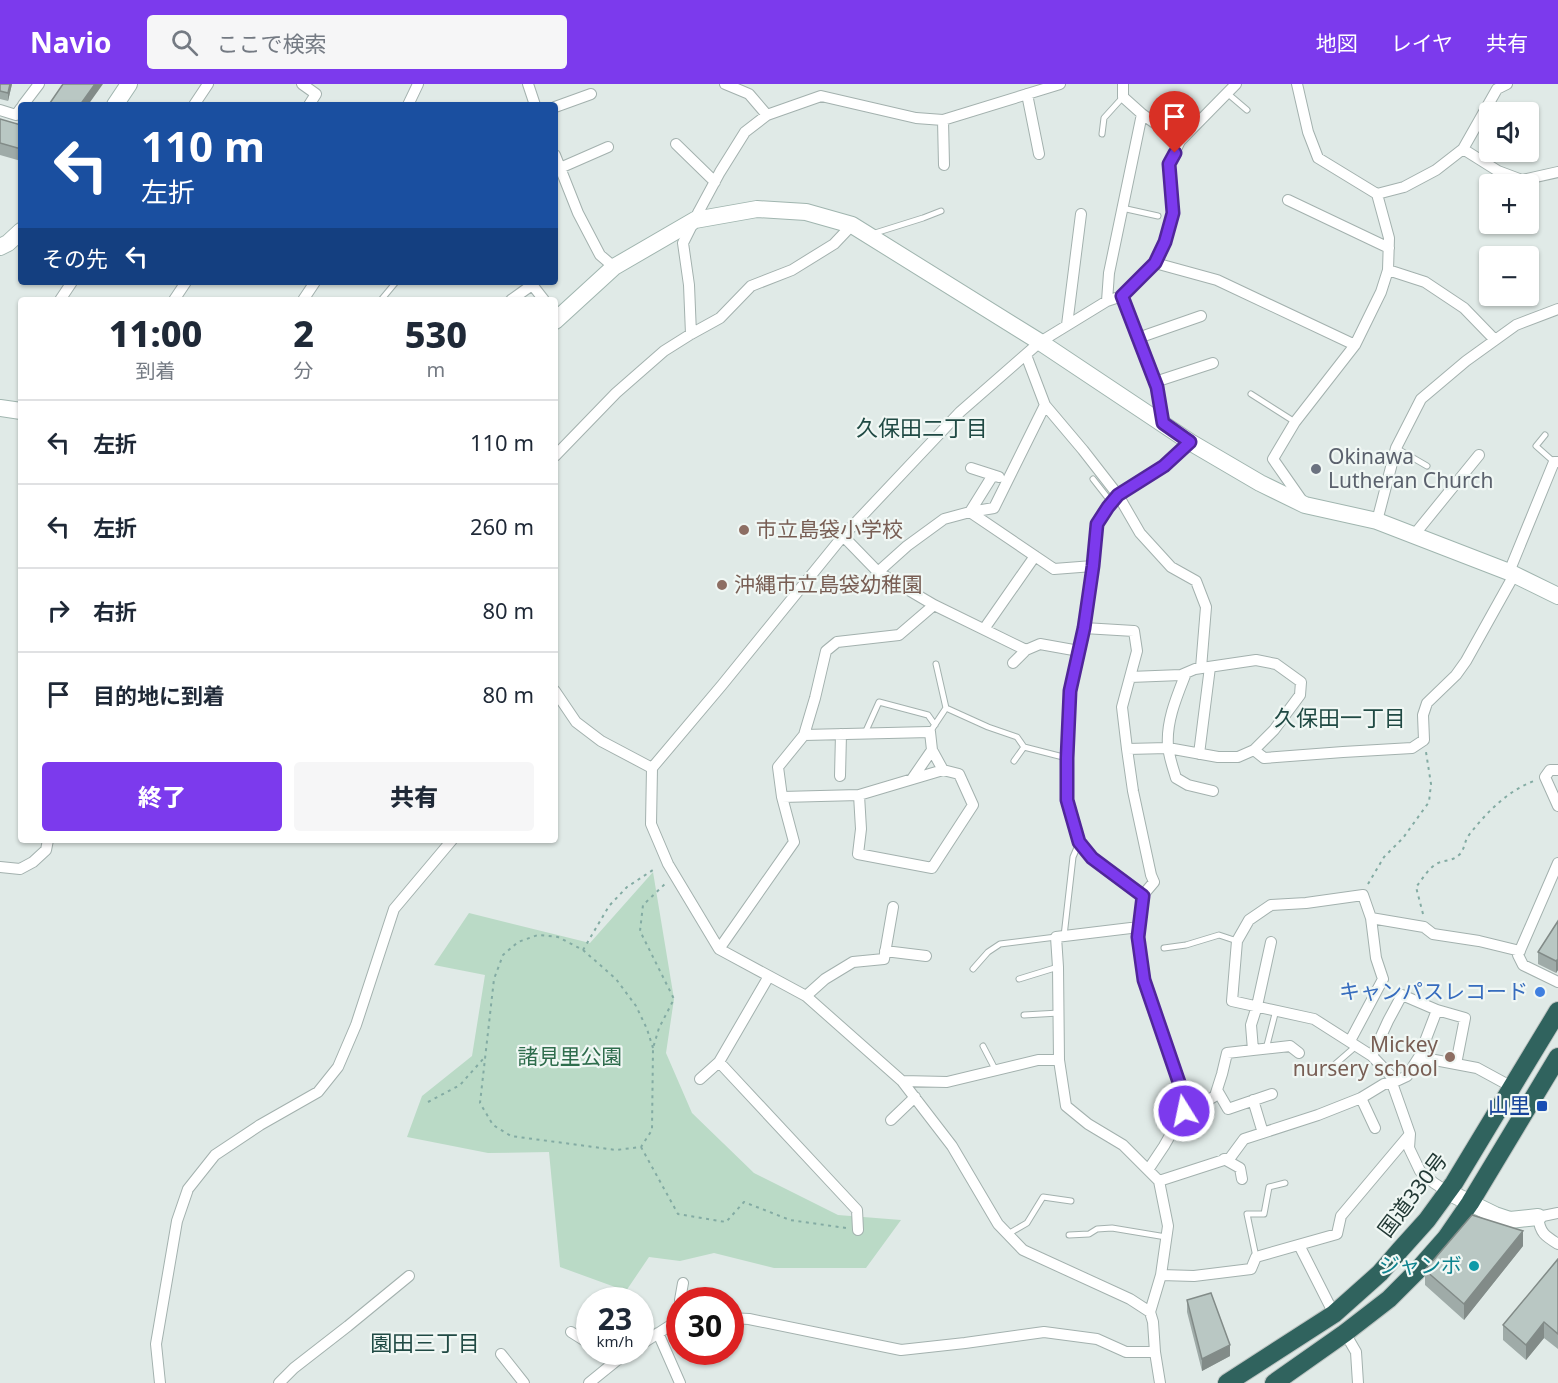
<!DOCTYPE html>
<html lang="ja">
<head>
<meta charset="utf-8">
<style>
	:root { --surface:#fff; --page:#f6f6f7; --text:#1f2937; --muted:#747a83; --line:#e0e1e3; --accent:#7c3aed }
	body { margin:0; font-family:"Noto Sans","Noto Sans JP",sans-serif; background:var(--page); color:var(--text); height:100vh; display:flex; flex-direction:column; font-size:22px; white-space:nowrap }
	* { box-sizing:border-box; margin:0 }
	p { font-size:20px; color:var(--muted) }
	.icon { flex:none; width:33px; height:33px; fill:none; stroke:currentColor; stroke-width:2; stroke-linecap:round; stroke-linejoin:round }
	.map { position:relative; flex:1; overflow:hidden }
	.side { position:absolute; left:18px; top:213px; width:540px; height:546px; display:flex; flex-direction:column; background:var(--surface); border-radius:6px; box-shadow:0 2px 4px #0004 }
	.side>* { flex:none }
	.top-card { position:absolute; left:18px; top:18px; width:540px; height:183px; border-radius:6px; box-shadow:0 2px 4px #0004; background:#1a4fa0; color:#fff; overflow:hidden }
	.tools { position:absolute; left:1479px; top:18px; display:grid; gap:12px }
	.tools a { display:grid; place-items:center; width:60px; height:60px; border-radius:6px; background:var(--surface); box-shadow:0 2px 4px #0004; font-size:30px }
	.speed { position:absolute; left:576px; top:1203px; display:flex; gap:12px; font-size:30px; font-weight:700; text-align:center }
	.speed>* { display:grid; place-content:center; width:78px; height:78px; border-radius:50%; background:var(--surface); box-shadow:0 2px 4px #0004; line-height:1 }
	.speed small { font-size:15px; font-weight:400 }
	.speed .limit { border:9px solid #d22; background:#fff; color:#111 }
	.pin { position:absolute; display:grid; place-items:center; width:51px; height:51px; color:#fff; margin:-62px -26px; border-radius:50% 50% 50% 0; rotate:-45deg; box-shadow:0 0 6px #0007 }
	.pin .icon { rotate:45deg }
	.me { position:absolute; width:66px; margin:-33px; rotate:350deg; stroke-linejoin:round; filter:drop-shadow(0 0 4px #0008) }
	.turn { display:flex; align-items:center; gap:21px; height:126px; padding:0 24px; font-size:27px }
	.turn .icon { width:78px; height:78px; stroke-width:2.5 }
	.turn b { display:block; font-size:42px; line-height:51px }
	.then { display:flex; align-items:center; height:57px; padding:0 24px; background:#0003; gap:12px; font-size:22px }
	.eta { display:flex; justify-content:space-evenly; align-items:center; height:102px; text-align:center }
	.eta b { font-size:36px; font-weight:800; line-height:42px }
	.button { display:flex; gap:12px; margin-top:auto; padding:12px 24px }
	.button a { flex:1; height:69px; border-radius:6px; background:var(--accent); color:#fff; font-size:24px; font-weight:800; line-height:69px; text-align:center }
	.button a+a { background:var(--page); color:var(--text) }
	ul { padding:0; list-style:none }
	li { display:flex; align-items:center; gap:18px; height:84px; padding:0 24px; border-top:2px solid var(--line) }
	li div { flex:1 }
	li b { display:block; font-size:22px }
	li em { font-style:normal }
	header { display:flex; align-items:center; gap:36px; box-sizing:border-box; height:84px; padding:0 30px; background:var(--accent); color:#fff }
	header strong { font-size:28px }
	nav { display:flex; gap:33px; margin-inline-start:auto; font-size:21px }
	.search { width:420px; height:54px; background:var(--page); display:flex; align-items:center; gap:15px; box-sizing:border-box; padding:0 21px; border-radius:6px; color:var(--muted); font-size:22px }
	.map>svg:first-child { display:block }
	.green { fill:#badac6 }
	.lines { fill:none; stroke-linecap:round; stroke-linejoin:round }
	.lane-casing { stroke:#a3b1ae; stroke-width:7 }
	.street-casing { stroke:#a3b1ae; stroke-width:12 }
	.secondary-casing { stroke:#a0b5af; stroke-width:18 }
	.highway-casing { stroke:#bdc4c2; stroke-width:20 }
	.path { stroke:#83aba3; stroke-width:2; stroke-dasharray:3 4.5; stroke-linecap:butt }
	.lane { stroke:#fff; stroke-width:5 }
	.street { stroke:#fff; stroke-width:10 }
	.secondary { stroke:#fff; stroke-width:16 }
	.highway { stroke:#30635e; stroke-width:18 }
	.wall { fill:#9faba8 }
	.shaded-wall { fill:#828b88 }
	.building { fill:#b9c7c3; stroke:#828b88; stroke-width:1.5 }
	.route-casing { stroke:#51269a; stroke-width:15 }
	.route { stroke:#7c3aed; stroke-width:10 }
	.worship-dot { fill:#6b7280; stroke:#f0f7f4; stroke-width:2 }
	.education-dot { fill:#8d6e63; stroke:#f0f7f4; stroke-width:2 }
	.shop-dot { fill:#3f7fe0; stroke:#f0f7f4; stroke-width:2 }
	.transit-dot { fill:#1a4fb4; stroke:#f0f7f4; stroke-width:2 }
	.culture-dot { fill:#0f9aa8; stroke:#f0f7f4; stroke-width:2 }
	.labels { text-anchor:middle; stroke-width:4.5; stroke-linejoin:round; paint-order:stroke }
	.worship-label { font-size:21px; fill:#5b616d; stroke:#f0f7f4; text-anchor:start }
	.education-label { font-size:21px; fill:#785e54; stroke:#f0f7f4; text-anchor:start }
	.shop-label { font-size:21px; fill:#366cbe; stroke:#f0f7f4; text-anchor:end }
	.park-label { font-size:21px; fill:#2f6d4d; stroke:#f0f7f4 }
	.transit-label { font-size:21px; fill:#164399; stroke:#f0f7f4; text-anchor:end }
	.street-label { font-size:21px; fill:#223935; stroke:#f0f7f4 }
	.culture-label { font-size:21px; fill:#0d838f; stroke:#f0f7f4; text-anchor:end }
	.neighbourhood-label { font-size:22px; fill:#204a44; stroke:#f0f7f4 }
</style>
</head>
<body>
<header>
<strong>Navio</strong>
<div class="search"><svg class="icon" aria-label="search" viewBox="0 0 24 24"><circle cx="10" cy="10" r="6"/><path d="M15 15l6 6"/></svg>ここで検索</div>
<nav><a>地図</a><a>レイヤ</a><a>共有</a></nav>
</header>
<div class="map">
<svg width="1558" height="1299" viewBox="0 0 1558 1299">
	<rect width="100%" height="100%" fill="#e0eae7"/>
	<path class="green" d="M653 788 674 915 666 969 692 1029 754 1089 838 1131 901 1136 866 1184H774L714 1169 680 1177 649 1173 626 1207 560 1183 549 1068 488 1069 407 1053 422 1012 472 972 485 891 434 881 469 829 590 859Z"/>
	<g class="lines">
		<g class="lane-casing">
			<path id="lane" d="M1227 9 1247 26
				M1102 50 1104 34 1123 13
				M1122 124 1158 132
				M872 150 923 134 941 127
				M381 216 396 198
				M1251 310 1295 338
				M1545 351 1536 362 1554 378
				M1396 364 1427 382
				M1093 395 1111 418
				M936 580 946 624
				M930 648 946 624 988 643 1017 653 1024 663 1067 674
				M865 649 879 618 928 631 935 641
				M1014 677 1024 663
				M1064 852 1073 773 1079 759
				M1164 864 1186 861 1219 851 1237 857
				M973 885 988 868 1000 860 1056 853
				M1019 895 1058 883
				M1024 931 1059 929
				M983 962 995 985
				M1266 965 1276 926
				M1332 983 1355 963
				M1008 1150 1027 1139 1043 1113 1071 1117
				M1069 1151 1089 1150 1097 1145 1112 1144 1166 1153
				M1256 1173 1247 1130H1264L1269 1103 1285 1099"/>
		</g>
		<g class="street-casing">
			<path id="street" d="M302 0 316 10 309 21
				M528 0 535 21
				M725 0 749 10 767 31
				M1123 0V13L1142 30 1180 57
				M1297 0 1308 48 1318 74 1377 110 1389 154 1388 186 1381 208 1355 261 1295 338 1273 375 1303 418
				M1027 10 1039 70
				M23 21 39 0
				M194 21 208 0
				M408 21 418 0
				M555 23 591 10
				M0 26 16 31 21 24
				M943 36 944 81
				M676 60 715 98
				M1463 65 1498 87 1522 96 1558 88
				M555 71 578 129 600 171 614 183
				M560 84 608 63
				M1377 110 1404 103 1436 86 1463 65 1497 5 1507 0
				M1288 116 1389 164
				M1155 179 1217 196 1355 261
				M1388 186 1425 198 1464 224 1495 256
				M530 198 544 216
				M1122 212 1157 303 1163 339
				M60 216 72 198
				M174 216 186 198
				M303 216 315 198
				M511 216 532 201
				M1107 217 1109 189 1142 30
				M1067 241 1081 130
				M691 250 689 201 683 159 699 127 720 88 745 48 767 31 821 12 916 34 943 36 1060 0
				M1138 254 1201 232
				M1026 271 1045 321 1083 366 1118 411 1140 449 1171 483 1196 497 1206 523 1201 584
				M1155 298 1213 279
				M555 372 616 309 664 267 691 250 720 234 751 202 792 186 834 160 852 141
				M971 384 999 393
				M970 428 994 424 1045 321
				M970 428 993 391
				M1377 437 1396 364 1421 315 1466 277 1516 241 1558 225
				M1414 451 1479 371
				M843 452 878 488 934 521 1026 566 1040 560 1079 567
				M878 488 907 462 944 435 970 428 1054 485 1093 482
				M1509 488 1554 378H1558
				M1084 544 1134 547 1137 567 1130 593 1181 591 1195 585 1256 576 1276 580 1301 598 1300 611 1274 646 1254 666
				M984 545 1035 472
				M1013 579 1026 566
				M1186 589C1177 612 1166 637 1168 662 1169 673 1173 684 1176 694L1188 701 1213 707
				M555 607 576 638 601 657 652 684
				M1127 665 1122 623 1130 593
				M1199 670 1210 583
				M1558 686H1550L1545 693 1558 722
				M840 692 841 650
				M912 695 932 666
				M859 711 943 686
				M782 713 859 711 861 745 858 770 932 784 973 721 959 690 943 686 932 666 930 648 804 651
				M1558 779 1518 871 1523 881 1558 898
				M0 783 20 785 33 778 46 766 48 756
				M1143 811 1154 798 1151 791 1133 707 1127 665 1168 664 1218 673H1238L1254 666 1264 674 1343 668 1412 664 1424 656 1423 631 1427 619 1456 591 1466 577 1514 491
				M1139 843 1056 853 1058 883 1059 976 1066 1022 1088 1040 1123 1061 1159 1097 1168 1142 1161 1191 1150 1228 1153 1238 1155 1268 1160 1299
				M719 865 794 758 782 713 778 683 804 651 815 614 826 567 837 558 899 551 934 521
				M885 867 926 872
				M769 892 719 978 857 1126 858 1146
				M806 912 825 895 853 878 884 875 893 823
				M1350 957 1383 895 1376 874 1371 834
				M1253 966 1290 962 1299 969
				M1372 972 1388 937 1402 911 1437 926 1465 934 1456 980
				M1419 973 1437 926
				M700 995 719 978
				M902 997 947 998 1038 976H1059
				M1217 1006 1228 1025 1272 1010
				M1361 1014 1375 1044
				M1253 1016 1263 1049
				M1184 1027 1195 1024 1215 1012 1222 990 1227 969 1253 966 1251 941 1257 922 1271 858
				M891 1036 915 1013
				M1224 1075 1240 1084 1242 1095
				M1148 1086 1164 1062 1184 1027 1183 1010 1144 896 1138 853 1143 811 1092 774 1079 758 1067 716V674L1070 607 1084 544 1093 482 1097 440 1108 423 1118 411 1164 382 1190 358
				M1159 1097 1230 1074 1244 1055 1318 1031 1361 1014 1384 1000 1392 999 1407 992 1419 973 1477 984 1512 1003
				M1448 1108 1434 1099 1420 1087 1409 1064 1410 1050 1392 999 1391 992 1372 972 1314 935 1232 917 1237 857 1249 836 1271 821 1306 819 1363 811 1371 834 1424 843 1433 850 1479 857 1520 867
				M1558 1129 1538 1133C1540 1149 1545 1152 1558 1160
				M1299 1161 1334 1230
				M1161 1191 1194 1192 1251 1185 1256 1173 1337 1150 1341 1132 1410 1050
				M680 1216 683 1199
				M1150 1228 1130 1215 1023 1166 998 1140 952 1062 902 997 806 912 719 865 668 780 651 740 652 684 722 601 843 452 960 328 1040 258 1107 217 1122 212 1155 179 1165 158 1173 129 1169 80 1180 57 1236 0
				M730 1234 749 1235 901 1266 965 1259 1044 1248 1097 1255 1126 1268H1155
				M677 1239 680 1221
				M571 1248 590 1260
				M658 1249 680 1299
				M1345 1249 1356 1268 1358 1299
				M640 1261 671 1241 680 1238
				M601 1268 616 1277
				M501 1270 524 1299
				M160 1299 156 1260 177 1137 188 1105 215 1071 260 1041 318 1008 338 983 356 941 394 825 452 756
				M279 1299 294 1284 348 1242 409 1192
				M589 1299 616 1277 630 1268"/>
		</g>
		<g class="secondary-casing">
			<path id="secondary" d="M115 21 129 0
				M0 163 8 159 21 147
				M555 237 614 183 695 136 757 125 806 128 852 141 1040 258 1190 358 1260 399 1305 421 1377 437 1509 488 1558 512
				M0 324 21 327
				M1448 1108 1495 1131 1510 1136 1538 1133"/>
		</g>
		<g class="highway-casing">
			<path id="highway" d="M1227 1299 1334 1230 1380 1189 1400 1166 1427 1136 1454 1099 1558 927
				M1274 1299 1345 1249 1389 1215 1416 1188 1446 1154 1470 1119 1558 973"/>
		</g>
		<path class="path" d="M1368 800 1384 773 1403 754 1429 718 1431 700 1426 668
			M1423 830 1416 803C1422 796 1428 784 1438 779 1445 776 1453 777 1459 771 1465 766 1464 757 1469 751 1486 729 1507 707 1534 697
			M583 866 609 822 627 803 656 784
			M653 964 647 945 636 922 616 895 583 866 558 853 538 851 518 858 503 871 494 895 480 1019 493 1041 511 1052 616 1066 641 1063 652 1046 653 964 659 944 674 915 640 847 643 821 667 798
			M428 1018 460 1001 484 974
			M641 1063 678 1130 726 1138 744 1118 790 1136 846 1144"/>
		<use href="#lane" class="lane"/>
		<use href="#street" class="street"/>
		<use href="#secondary" class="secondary"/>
		<use href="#highway" class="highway"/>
	</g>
	<path class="wall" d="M0 0H12L8 17 0 15Z
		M0 35 21 41V77L0 71Z
		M1558 837V886L1556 889 1538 880V868Z
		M1523 1162 1464 1236 1425 1201V1186Z
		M1558 1175V1265L1544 1254 1526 1276 1503 1256V1241Z
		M1187 1216 1230 1272 1202 1287 1187 1228Z"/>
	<path class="shaded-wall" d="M10 0H12L8 17V9Z
		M95 0H103L88 21H80Z
		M1558 875V886L1556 889V877Z
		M1523 1147V1162L1464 1236V1220Z
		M1544 1238V1254L1526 1276V1261Z
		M1230 1261V1272L1202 1287V1275Z"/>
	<path class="building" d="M0 0H10L8 9 0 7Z
		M63 0H95L80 21H52L50 19Z
		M0 35 21 41V65L0 59Z
		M1558 837V875L1556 877 1538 868Z
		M1472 1131 1523 1147 1464 1220 1425 1186Z
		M1558 1175V1250L1544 1238 1526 1261 1503 1241Z
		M1211 1209 1230 1261 1202 1275 1187 1216Z"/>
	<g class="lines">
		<g class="route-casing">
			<path id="route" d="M1175 69 1169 80 1173 129 1165 158 1155 179 1122 212 1157 303 1163 339 1190 358 1164 382 1118 411 1108 423 1097 440 1093 482 1084 544 1070 607 1067 674V716L1079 758 1092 774 1143 812 1138 853 1144 896 1183 1010 1184 1027"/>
		</g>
		<use href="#route" class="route"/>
	</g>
	<circle class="worship-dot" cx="1316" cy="385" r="6"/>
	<g class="education-dot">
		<circle cx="744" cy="446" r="6"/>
		<circle cx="722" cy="501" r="6"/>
		<circle cx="1450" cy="973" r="6"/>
	</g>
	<circle class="shop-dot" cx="1540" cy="908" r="6"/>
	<rect class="transit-dot" x="1536" y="1016" width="12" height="12" rx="3"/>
	<circle class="culture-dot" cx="1474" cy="1182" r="6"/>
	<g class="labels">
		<g class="worship-label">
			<text x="1328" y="380">Okinawa<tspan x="1328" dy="24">Lutheran Church</tspan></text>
		</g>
		<g class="education-label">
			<text x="756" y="453">市立島袋小学校</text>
			<text x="734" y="508">沖縄市立島袋幼稚園</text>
			<text x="1438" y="968" text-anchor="end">Mickey<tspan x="1438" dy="24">nursery school</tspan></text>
		</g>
		<g class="shop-label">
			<text x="1528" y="915">キャンパスレコード</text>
		</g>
		<g class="park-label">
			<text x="570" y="980">諸見里公園</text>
		</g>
		<g class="transit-label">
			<text x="1530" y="1029">山里</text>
		</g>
		<g class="street-label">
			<text transform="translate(1413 1111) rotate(-53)" y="7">国道330号</text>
		</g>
		<g class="culture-label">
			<text x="1462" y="1189">ジャンボ</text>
		</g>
		<g class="neighbourhood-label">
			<text x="922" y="352">久保田二丁目</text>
			<text x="1340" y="642">久保田一丁目</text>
			<text x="425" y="1267">園田三丁目</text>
		</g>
	</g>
</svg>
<div class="tools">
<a><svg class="icon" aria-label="sound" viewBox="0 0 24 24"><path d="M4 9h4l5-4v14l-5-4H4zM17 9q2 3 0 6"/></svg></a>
<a>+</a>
<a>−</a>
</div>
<div class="speed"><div>23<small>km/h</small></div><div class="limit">30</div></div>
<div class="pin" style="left:1175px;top:69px;background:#d93025"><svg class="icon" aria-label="arrive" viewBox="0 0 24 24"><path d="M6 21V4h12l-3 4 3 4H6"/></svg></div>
<svg class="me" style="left:1184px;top:1027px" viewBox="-20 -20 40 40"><circle r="17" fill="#7c3aed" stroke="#fff" stroke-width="3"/><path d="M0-11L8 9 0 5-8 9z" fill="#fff"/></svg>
<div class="top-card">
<div class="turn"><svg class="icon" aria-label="left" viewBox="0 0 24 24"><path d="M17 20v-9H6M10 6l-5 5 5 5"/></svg><div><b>110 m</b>左折</div></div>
<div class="then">その先<svg class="icon" aria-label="left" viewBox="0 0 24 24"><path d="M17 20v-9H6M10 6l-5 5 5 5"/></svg></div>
</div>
<section class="side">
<div class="eta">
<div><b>11:00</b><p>到着</p></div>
<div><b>2</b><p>分</p></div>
<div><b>530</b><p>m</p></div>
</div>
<ul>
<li><svg class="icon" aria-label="left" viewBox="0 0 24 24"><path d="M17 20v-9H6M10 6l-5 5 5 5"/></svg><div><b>左折</b></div><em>110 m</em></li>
<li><svg class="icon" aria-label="left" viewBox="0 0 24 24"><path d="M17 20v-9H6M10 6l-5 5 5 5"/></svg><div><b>左折</b></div><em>260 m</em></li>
<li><svg class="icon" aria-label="right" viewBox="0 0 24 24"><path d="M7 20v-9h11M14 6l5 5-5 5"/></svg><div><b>右折</b></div><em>80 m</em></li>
<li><svg class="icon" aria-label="arrive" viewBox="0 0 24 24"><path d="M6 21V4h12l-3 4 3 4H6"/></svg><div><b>目的地に到着</b></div><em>80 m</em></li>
</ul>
<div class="button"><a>終了</a><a>共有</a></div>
</section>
</div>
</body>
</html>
